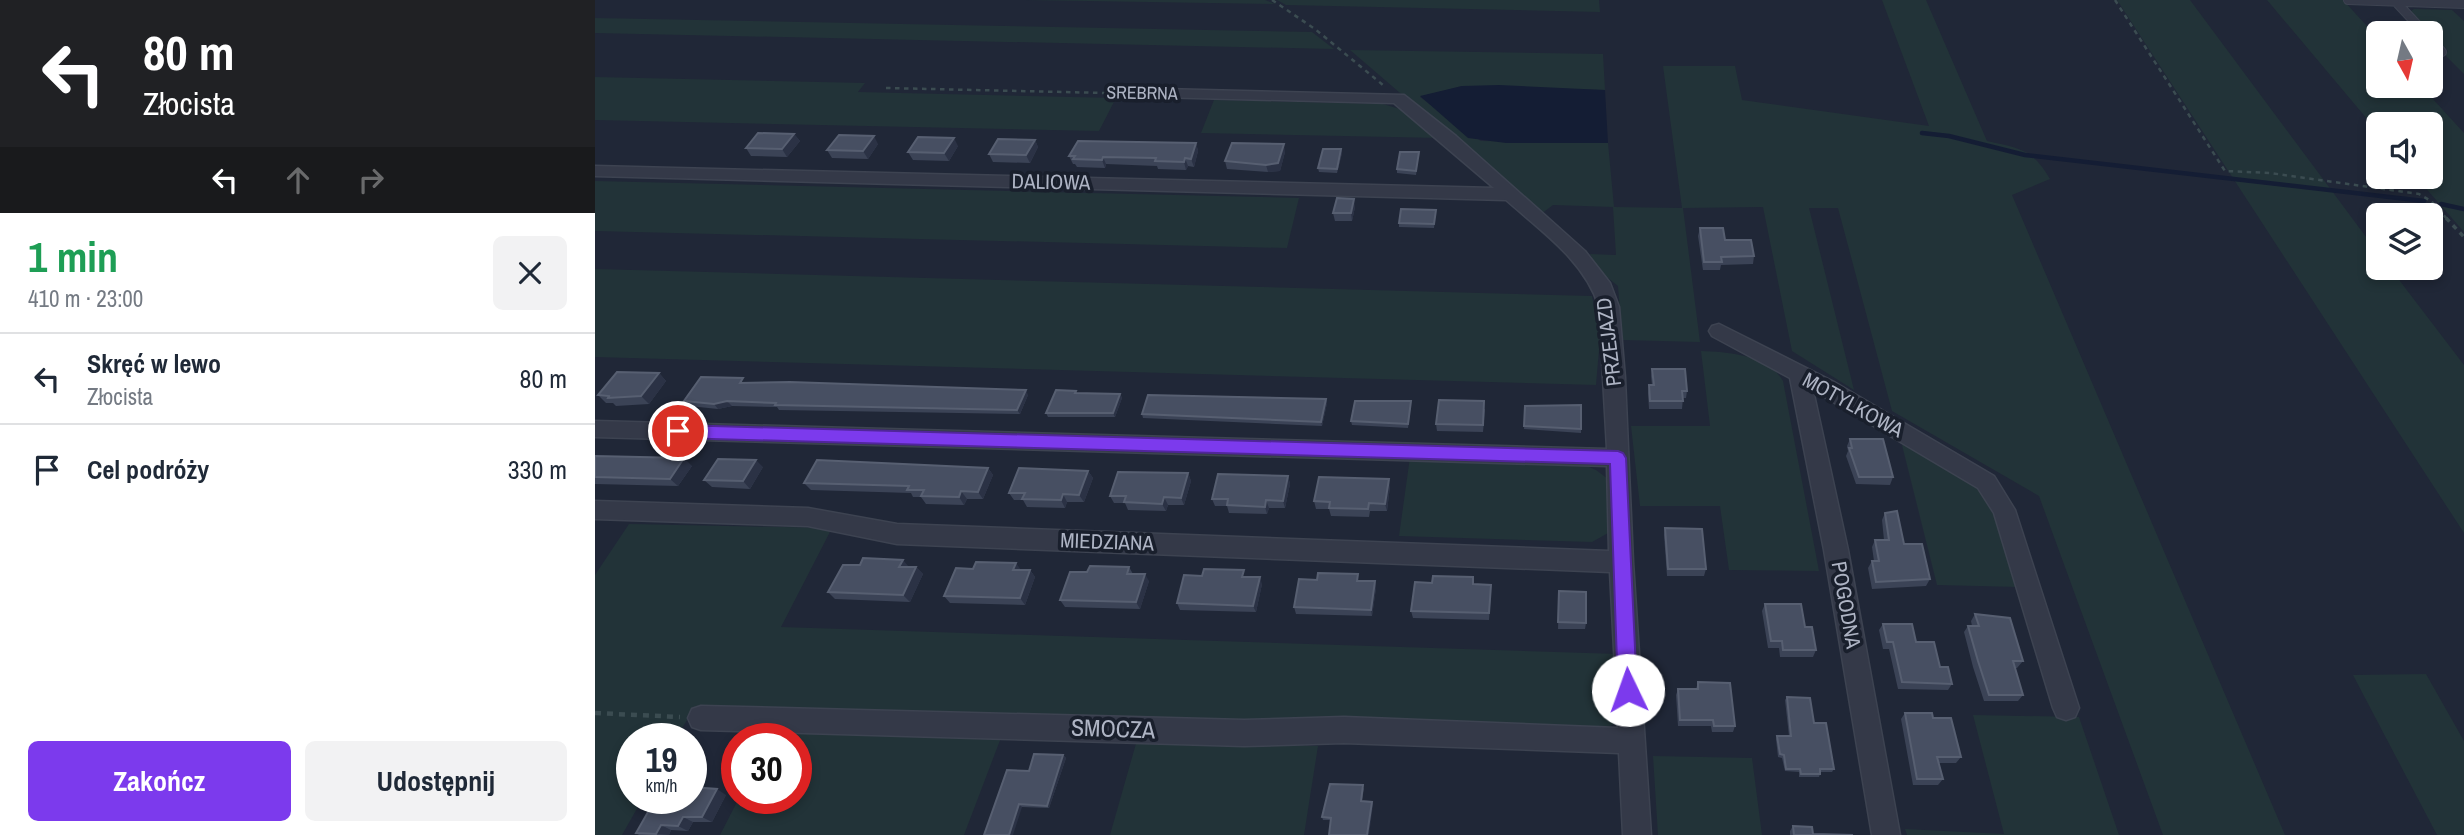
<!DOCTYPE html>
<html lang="pl">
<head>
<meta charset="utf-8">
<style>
	:root { --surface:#fff; --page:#f2f2f3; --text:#1f2937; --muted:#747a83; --line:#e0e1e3; --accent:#7c3aed }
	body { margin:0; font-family:"Archivo Narrow",sans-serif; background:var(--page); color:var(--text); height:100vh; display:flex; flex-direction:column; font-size:26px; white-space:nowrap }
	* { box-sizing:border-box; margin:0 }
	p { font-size:23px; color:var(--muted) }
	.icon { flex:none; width:38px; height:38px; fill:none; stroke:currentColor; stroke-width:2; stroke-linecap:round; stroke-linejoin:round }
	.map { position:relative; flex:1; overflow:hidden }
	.sheet { display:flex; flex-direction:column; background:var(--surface); width:595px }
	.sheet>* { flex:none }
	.guide { background:#202124; color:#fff; overflow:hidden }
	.needle { width:46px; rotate:172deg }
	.fabs { position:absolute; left:1771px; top:21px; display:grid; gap:14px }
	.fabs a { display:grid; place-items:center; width:77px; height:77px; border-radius:10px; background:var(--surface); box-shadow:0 4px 10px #0003; font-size:35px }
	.speed { position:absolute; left:21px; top:723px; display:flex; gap:14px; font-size:35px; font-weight:700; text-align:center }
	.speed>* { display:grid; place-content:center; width:91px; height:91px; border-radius:50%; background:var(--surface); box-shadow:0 4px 10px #0003; line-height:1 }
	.speed small { font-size:18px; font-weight:400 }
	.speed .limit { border:10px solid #d22; background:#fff; color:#111 }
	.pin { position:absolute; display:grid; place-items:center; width:60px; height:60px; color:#fff; margin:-30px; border:4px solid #fff; border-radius:50%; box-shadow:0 2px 7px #0007 }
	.me { position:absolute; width:77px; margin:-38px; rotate:357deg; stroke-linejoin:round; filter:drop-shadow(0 0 5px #0008) }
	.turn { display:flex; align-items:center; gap:24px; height:147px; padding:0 28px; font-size:32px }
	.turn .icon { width:91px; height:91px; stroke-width:2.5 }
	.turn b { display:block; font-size:49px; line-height:60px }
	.lanes { display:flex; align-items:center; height:66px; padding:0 28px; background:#0003; justify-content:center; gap:35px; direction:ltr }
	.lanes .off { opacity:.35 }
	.round { display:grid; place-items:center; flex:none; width:74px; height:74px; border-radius:10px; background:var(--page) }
	.summary { display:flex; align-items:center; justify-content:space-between; height:119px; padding:0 28px }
	h1 { font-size:42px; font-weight:700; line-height:52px; color:#1e9e55 }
	.button { display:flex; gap:14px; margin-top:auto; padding:14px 28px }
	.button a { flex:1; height:80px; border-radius:10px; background:var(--accent); color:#fff; font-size:28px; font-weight:700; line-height:80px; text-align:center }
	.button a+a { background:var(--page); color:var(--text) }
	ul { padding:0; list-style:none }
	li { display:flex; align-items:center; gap:21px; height:91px; padding:0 28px; border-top:2px solid var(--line) }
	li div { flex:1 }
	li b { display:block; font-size:26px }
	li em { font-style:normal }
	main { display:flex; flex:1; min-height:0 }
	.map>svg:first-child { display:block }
	.green { fill:#223338 }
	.water { fill:#141d34 }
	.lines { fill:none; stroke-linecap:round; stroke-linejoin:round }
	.stream { stroke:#141d34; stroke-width:4.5 }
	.service-casing { stroke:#3d4351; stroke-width:10 }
	.minor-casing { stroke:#3d4351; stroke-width:3 }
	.path-far2 { stroke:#3b4c51; stroke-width:2.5; stroke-dasharray:4.5 4.5; stroke-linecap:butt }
	.path-far1 { stroke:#3b4c51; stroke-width:3.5; stroke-dasharray:5 5; stroke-linecap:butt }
	.path { stroke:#3b4c51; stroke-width:4.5; stroke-dasharray:6 6; stroke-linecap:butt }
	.service { stroke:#343948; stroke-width:8 }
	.minor { fill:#343948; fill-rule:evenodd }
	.wall { fill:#3b4356 }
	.shaded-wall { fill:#2b3245 }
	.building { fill:#474f62; stroke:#575f71; stroke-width:2 }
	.route { fill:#7c3aed; stroke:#51269a; stroke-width:2 }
	.labels { text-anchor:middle; stroke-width:7; stroke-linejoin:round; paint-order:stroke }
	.far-street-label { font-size:18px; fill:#aeb4c4; stroke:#191f2c }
	.street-label { font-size:21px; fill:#aeb4c4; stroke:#191f2c }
	.near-street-label { font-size:24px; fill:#aeb4c4; stroke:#191f2c }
</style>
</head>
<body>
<main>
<section class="sheet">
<div class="guide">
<div class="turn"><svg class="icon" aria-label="left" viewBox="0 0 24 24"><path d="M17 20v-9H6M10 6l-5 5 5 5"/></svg><div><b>80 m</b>Złocista</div></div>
<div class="lanes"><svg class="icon" aria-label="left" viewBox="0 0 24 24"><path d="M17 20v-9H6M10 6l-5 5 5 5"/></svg><svg class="icon off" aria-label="ahead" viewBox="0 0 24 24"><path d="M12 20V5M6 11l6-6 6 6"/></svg><svg class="icon off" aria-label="right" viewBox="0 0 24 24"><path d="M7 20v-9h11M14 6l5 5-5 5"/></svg></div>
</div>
<div class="summary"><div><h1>1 min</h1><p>410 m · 23:00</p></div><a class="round"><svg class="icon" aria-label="close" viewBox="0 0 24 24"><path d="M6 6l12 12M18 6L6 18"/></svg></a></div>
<ul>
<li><svg class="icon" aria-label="left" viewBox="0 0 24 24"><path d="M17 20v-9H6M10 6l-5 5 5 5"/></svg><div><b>Skręć w lewo</b><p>Złocista</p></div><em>80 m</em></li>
<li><svg class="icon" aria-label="arrive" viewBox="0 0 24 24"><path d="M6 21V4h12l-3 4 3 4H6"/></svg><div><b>Cel podróży</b></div><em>330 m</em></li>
</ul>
<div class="button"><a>Zakończ</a><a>Udostępnij</a></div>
</section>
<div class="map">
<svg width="1869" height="835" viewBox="0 0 1869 835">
	<rect width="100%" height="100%" fill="#202737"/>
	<path class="green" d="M430 0H670L680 4Z
		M682 0H1004L1005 12 691 5Z
		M1287 0H1331L1392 141C1424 148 1438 149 1455 179L1417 195 1690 835H1568L1444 496 1297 411 1243 208H1214L1259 390 1197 351 1168 207 1088 208 1105 342 1027 340 1023 286 1003 270 995 254 1021 255 1018 207 958 205 946 214 755 50 1008 54 1010 90 867 86 825 97 886 141 1013 143 1019 207 1087 208 1068 66H1140L1147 100 1334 126Z
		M1522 0H1595L1783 253V268H1795L1869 365V533Z
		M1672 0H1748L1783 38V86H1826L1869 133V232L1821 177H1836V124H1783V132Z
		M1819 9 1857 10 1869 21V74L1850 55 1853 51 1816 11Z
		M0 18 717 32 739 49 0 33Z
		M0 77 270 83 263 92 521 98 504 131 0 120Z
		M619 100 788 104 811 111 845 138 606 133Z
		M0 181 704 198 692 248 0 231Z
		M0 269 997 296 1005 338 1001 385 0 357Z
		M1106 351C1134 352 1173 355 1188 381L1224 571 1134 570 1125 506H1045L1036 426H1115Z
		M1312 440C1343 459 1387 479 1404 514 1414 535 1417 564 1424 587L1342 585 1307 445Z
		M815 457 987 464 1001 470 1013 479 1015 532 997 542 804 536Z
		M34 524 237 528 186 627 1023 654 1024 715 1019 724 1010 729 676 726 100 707 81 738H37V798H48L27 835H0V575Z
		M1831 674 1869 741V835H1842L1758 675Z
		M1378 715 1484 717 1524 835H1312L1310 829 1409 834Z
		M179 732 407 735 369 835H125L144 798H201V738H175Z
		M542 740 723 746 709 835H515Z
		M1058 756 1157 758 1167 835H1063Z"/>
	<path class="water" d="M904 85 1010 90 1013 143H911L873 138 825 96 867 86Z"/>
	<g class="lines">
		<path class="stream" d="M1327 133 1354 136 1430 155 1829 201
			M1846 204 1869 209"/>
		<g class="service-casing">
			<path id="service" d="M1753 0 1869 4
				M1801 2 1830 33
				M1836 39 1847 52"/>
		</g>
		<g class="minor-casing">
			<path id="minor" d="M528 88 809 95 861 136 990 251 1015 283 1024 307 1030 378 1038 562 1056 835H1028L1024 753 749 743 649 746 106 730 97 727 93 718 97 709 106 706 649 720 749 717 1023 728 1015 572 302 544 213 526 0 519V501L213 508 302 524 1014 551 1012 466 0 437V421L1012 449 1004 307C990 261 946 231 911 200L0 176V166L899 188 799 103 522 96 520 93Z
				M1124 324 1239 382 1399 476 1420 510 1484 708 1480 717 1471 720 1462 717 1458 708 1399 513 1383 488 1218 390 1253 550 1305 835H1277L1229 550 1195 378 1117 336 1114 331 1117 326Z"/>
		</g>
		<path class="path-far2" d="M677 0 720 29 788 85
			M1520 0 1630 171 1675 173 1824 194 1836 201 1853 220
			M291 88 512 93"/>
		<path class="path-far1" d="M1851 218 1869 237"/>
		<path class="path" d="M0 713 85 717"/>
		<use href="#service" class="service"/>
		<use href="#minor" class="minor"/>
	</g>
	<path class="wall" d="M199 134 205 141 192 157 156 156 151 148Z
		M440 140 443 147 435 163 398 162 394 154Z
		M601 143 603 151 599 167 593 166 591 170 563 169 562 166 511 164 510 168 482 167 480 164H478L474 156Z
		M283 144 273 159 237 158 232 150Z
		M363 146 354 161 318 160 313 152Z
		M746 149 747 153 742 173 724 172 723 168Z
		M690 152 685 171 673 172 632 169 630 161Z
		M824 152 821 175 802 173V169Z
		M760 207 757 221H740L738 213Z
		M841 210 839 228 804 227V223Z
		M1105 228 1159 256 1158 264 1126 265 1125 270H1108L1103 236Z
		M1057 369 1092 391 1091 398H1088L1087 409H1054L1053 393 1054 385H1057L1056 376Z
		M64 373 71 381 54 404 21 406 18 403H11L3 395Z
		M152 383 433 395 425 414 184 410 182 407 137 406 123 409 94 406 89 401Z
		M481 391 482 393 525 394 527 398 520 417H453L451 413Z
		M731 399 732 403 727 426 548 418 547 414Z
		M816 405 813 428 757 425 756 421Z
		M986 405V433L929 429 930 406Z
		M890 409 888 432 842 431 841 424Z
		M1255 439 1298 477 1295 485 1261 484 1251 456 1253 451 1252 446Z
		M0 456 97 466 83 486 0 484Z
		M168 467 155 489 117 487 109 480Z
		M393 468 398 475 388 499H372L369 505 331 504 326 497H318L316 493 216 490 209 483Z
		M493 471 498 478 489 502H472L470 508 432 507 428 500H419L414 493Z
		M593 473 596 481 589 505H573L571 511 533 510 530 503H519L515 496Z
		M693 476 695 484 690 508H674L672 514 634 513 632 506H620L617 499Z
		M795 486 792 511H775L774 517 736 516 734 509H721L719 501Z
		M1290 513 1309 544 1335 579 1331 586 1277 589 1273 568 1277 561H1279L1277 547 1280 540H1289L1287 520Z
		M1070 528 1111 569 1109 576H1072L1069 535Z
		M314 567H321L328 574 315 602 240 599 233 592Z
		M534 567 538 574 554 581 545 609 470 607 465 600 492 572Z
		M426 570H435L440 577 430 605 355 603 349 596Z
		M651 577 667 584 661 612 585 610 582 603Z
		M765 581H780L781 588 777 616 701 614 699 607Z
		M837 583 879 584 896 592 894 620 818 618 816 611Z
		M964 591 991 623 990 629H963Z
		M1170 604 1210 627 1221 650 1218 657H1185L1184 648H1173L1167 611Z
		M1380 614 1428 661 1422 668H1420L1428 695 1423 701H1389L1378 667 1369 632 1373 626H1377L1376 621Z
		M1288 624 1321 642 1345 667 1357 684 1353 690 1303 689 1294 649H1288L1284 630Z
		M1103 682 1140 726 1138 732H1117L1116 726H1083L1081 695 1083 689H1101Z
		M1192 697 1219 723 1239 769 1237 772H1225V774L1224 777H1204V772L1190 771 1187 758 1183 757 1181 739 1182 736H1194L1190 700Z
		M1310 713 1338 718 1366 757 1361 763H1344L1348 779 1343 785H1318L1306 719Z
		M468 755 471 758 454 808 427 807 389 835 434 771Z
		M769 788 767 801 777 802 778 805 736 820H728L727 817Z
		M131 795 117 822H98L93 831 76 830 74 835H44L41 833Z
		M1198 826 1218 834 1258 835H1195V831Z"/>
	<path class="shaded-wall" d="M199 134 205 141 192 157 187 149Z
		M279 136 283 144 273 159 268 151Z
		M359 138 363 146 354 161 349 153Z
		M440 140 443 147 435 163 431 155Z
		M601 143 603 151 599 167 596 159Z
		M689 144 690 152 685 171 673 172 671 165Z
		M746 149 747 153 742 173V169Z
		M508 157 511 164 510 168 507 160Z
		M590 158 593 166 591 170 589 162Z
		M759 199 760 207 757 221 756 213Z
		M64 373 71 381 54 404 46 396Z
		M431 390 433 395 425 414 422 410Z
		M525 394 527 398 520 417 518 413Z
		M731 399 732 403 727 426 726 422Z
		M132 401 137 406 123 409 119 404Z
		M89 458 97 466 83 486 75 479Z
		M161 460 168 467 155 489 148 481Z
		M393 468 398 475 388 499 383 492Z
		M493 471 498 478 489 502 484 495Z
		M593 473 596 481 589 505 586 498Z
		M693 476 695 484 690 508 688 501Z
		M794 479 795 486 792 511 790 504Z
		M366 491 372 499 369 505 364 497Z
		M468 494 472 502 470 508 466 500Z
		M569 497 573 505 571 511 567 504Z
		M671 500 674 508 672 514 670 507Z
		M308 560 314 567H304Z
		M421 563 426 570H418Z
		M321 567 328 574 315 602 308 595Z
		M435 570 440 577 430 605 425 598Z
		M550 574 554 581 545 609 541 602Z
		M665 577 667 584 661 612 658 606Z
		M780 581 781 588 777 616 776 610Z
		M468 755 471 758 454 808 452 806Z
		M122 789 131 795 117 822 107 817Z
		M777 802 778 805 774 835H772Z
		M424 804 427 807 418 835H414Z
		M88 817 98 822 93 831 83 826Z
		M66 825 76 830 74 835 61 834Z"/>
	<path class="building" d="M163 133 199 134 187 149 151 148Z
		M244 135 279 136 268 151 232 150Z
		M323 137 359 138 349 153 313 152Z
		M403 139 440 140 431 155 394 154Z
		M483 141 601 143 596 159 590 158 589 162 560 161 561 158 508 157 507 160 478 159 480 156H474Z
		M637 143 689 144 683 163 671 165 630 161Z
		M728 149H746L742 169 723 168Z
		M805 152H824L821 171 802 169Z
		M742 198 759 199 756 213H738Z
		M806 209 841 210 839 224 804 223Z
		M1105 228H1128L1130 240H1156L1159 256 1126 257 1127 262H1109Z
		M1057 369H1090L1092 391H1087L1088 401H1055L1054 385H1059Z
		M22 372 64 373 46 396 13 398 14 396 3 395Z
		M106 377 148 378 145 383 195 382 431 390 422 410 180 405 181 403 132 401 119 404 89 401Z
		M461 390 481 391 480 393 525 394 518 413H451Z
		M553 395 731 399 726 422 547 414Z
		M844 400 889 401 888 425 841 424Z
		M760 401H816L813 424 756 421Z
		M986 405V429L929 426 930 406Z
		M1255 439H1288L1298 477H1264L1254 448H1257Z
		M0 456 89 458 75 479 0 477Z
		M123 459 161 460 148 481 109 480Z
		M222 460 393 468 383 492 366 491 364 497 326 496 329 490H312L314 486 209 483Z
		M424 468 493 471 484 495 468 494 466 500 427 499 430 493H414Z
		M523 472 593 473 586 498 569 497 567 504 529 502 531 496H515Z
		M623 474 693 476 688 501 671 500 670 507 632 505 633 499H617Z
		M724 477 794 479 790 504 774 503 773 509 734 508 735 502 719 501Z
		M1302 511 1309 544H1327L1335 579 1281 582 1277 561H1284L1280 540H1294L1290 513Z
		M1070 528 1107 529 1111 569H1073Z
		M268 558 308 560 304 567H321L308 595 233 592 248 565H265Z
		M381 562 421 563 418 570H435L425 598 349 596 361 568 378 569Z
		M495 566 534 567 532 574H550L541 602 465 600 475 572H492Z
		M609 569 649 570 647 577H665L658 606 582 603 589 575 607 576Z
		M723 573 763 574 762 581H780L776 610 699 607 704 579 722 580Z
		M838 576 878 577V584L896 585 894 613 816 611 820 582 837 583Z
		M964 591 991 592V623L963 622Z
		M1170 604H1206L1210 627H1217L1221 650H1188L1187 641H1176Z
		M1380 614 1415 618 1428 661H1418L1428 695H1394L1383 661 1373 626H1384Z
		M1288 624H1317L1321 642H1339L1345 667H1353L1357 684 1307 682 1298 642H1292Z
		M1103 682 1135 683 1140 726H1119L1118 720H1085L1083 689H1103Z
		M1192 697 1215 698 1219 723H1231L1239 769H1225V774H1206L1205 769H1191L1189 755 1185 754 1182 736H1196Z
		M1310 713H1337L1338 718H1356L1366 757H1342L1348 779H1322Z
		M439 754 468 755 452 806 424 804 414 835H389L412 770 434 771Z
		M735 784 768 785 766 801 777 802 772 835H734L736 818 727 817Z
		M96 787 122 789 107 817H88L83 826 66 825 61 834 41 833 61 798H96Z
		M1198 826 1217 827 1218 834 1258 835H1199Z"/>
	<path class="route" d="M83 425 1023 451 1028 453 1031 458 1042 690 1039 696 1033 699 1026 696 1023 690 1015 464 83 438 75 431Z"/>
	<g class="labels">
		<g class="far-street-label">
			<text transform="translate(547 93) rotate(1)" y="6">SREBRNA</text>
		</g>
		<g class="street-label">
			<text transform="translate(456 182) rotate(1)" y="7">DALIOWA</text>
			<text transform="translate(1014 342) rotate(-97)" y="7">PRZEJAZD</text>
			<text transform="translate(1258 405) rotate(29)" y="7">MOTYLKOWA</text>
			<text transform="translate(512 542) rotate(2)" y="7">MIEDZIANA</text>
			<text transform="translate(1251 605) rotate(80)" y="7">POGODNA</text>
		</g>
		<g class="near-street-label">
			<text transform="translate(518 729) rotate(2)" y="8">SMOCZA</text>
		</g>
	</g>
</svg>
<div class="fabs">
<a><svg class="needle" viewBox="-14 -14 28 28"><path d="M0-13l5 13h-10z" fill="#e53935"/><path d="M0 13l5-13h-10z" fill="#747a83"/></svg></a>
<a><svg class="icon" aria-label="sound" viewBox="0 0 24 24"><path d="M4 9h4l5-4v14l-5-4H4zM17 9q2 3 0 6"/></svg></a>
<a><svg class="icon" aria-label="layers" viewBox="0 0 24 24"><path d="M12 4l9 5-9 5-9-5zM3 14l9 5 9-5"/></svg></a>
</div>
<div class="speed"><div>19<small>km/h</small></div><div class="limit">30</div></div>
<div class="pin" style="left:83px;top:431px;background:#d93025"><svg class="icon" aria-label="arrive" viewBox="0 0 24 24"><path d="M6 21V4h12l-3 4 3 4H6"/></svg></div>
<svg class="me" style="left:1033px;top:690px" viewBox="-20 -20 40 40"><circle r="19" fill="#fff"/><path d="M0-13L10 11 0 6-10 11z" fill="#7c3aed"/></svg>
</div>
</main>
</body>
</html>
